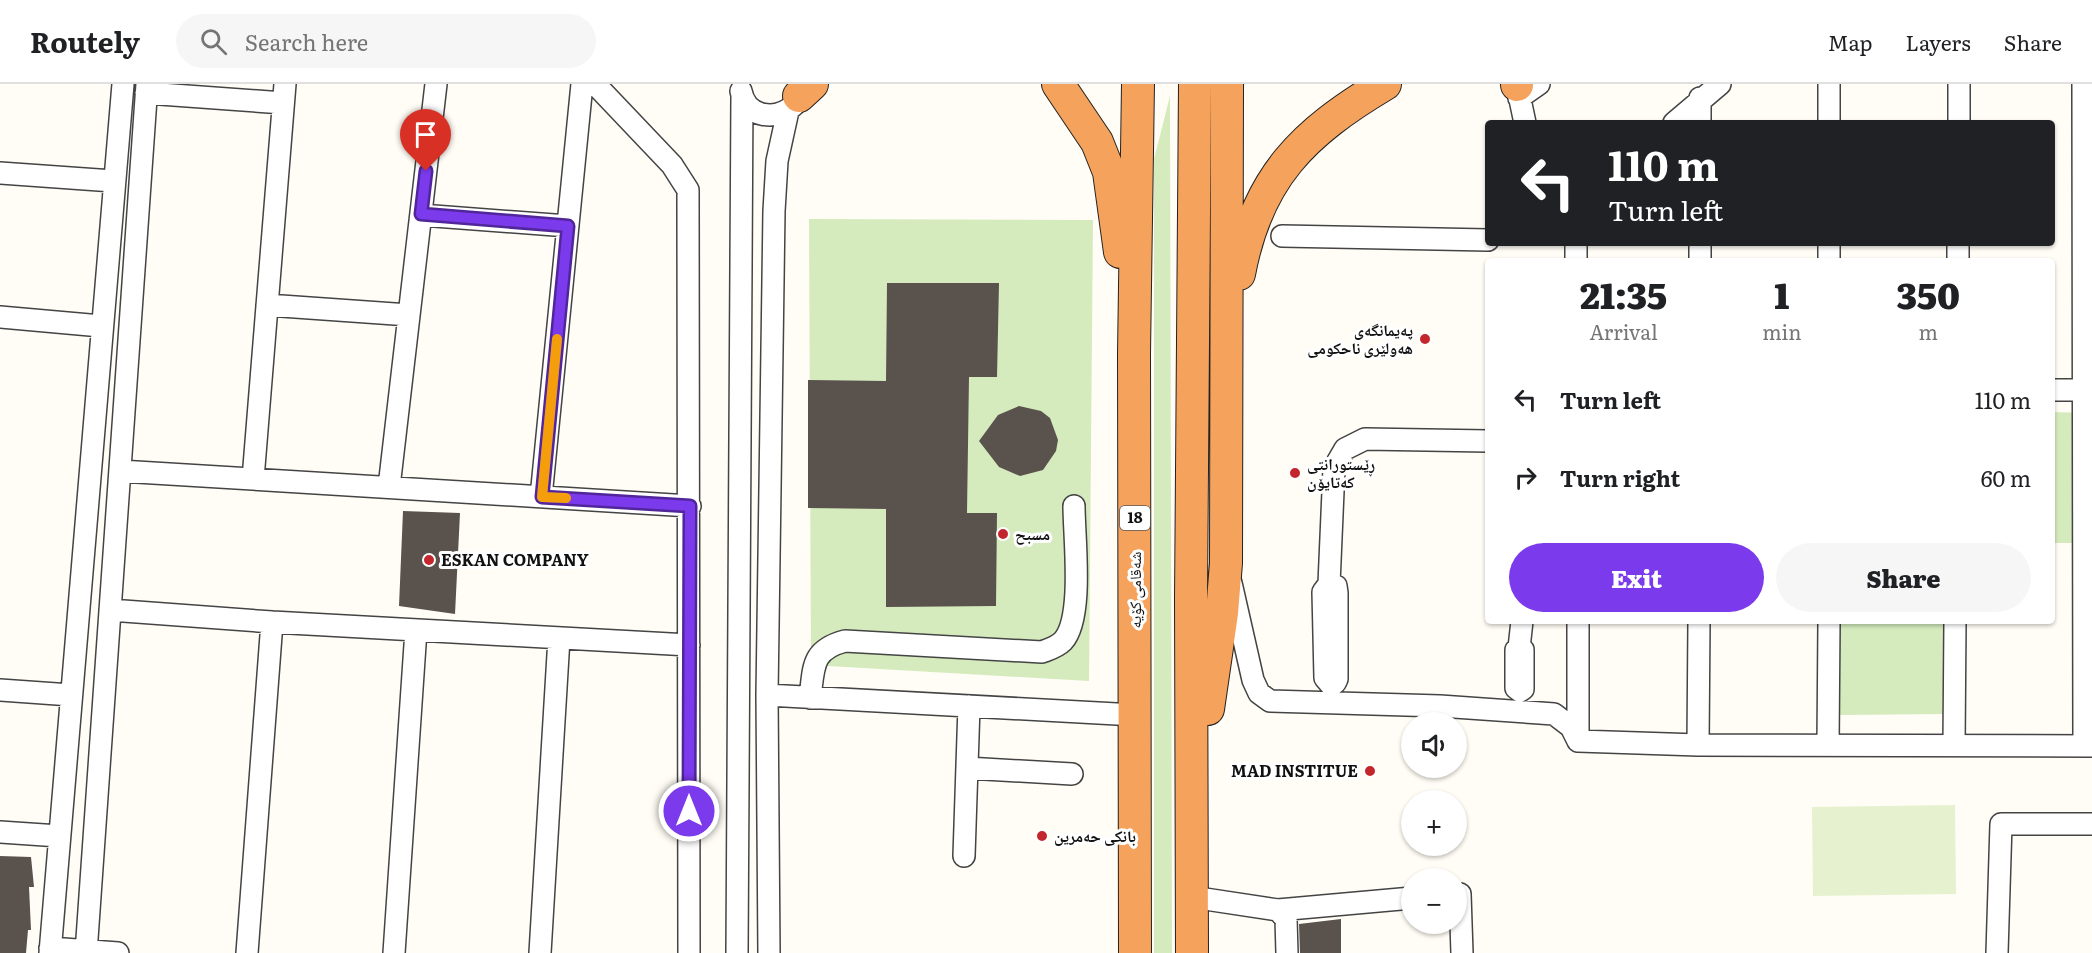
<!DOCTYPE html>
<html lang="en">
<head>
<meta charset="utf-8">
<style>
	:root { --surface:#fff; --page:#f6f6f6; --text:#202124; --muted:#757577; --line:#e0e0e0; --accent:#7c3aed }
	body { margin:0; font-family:Literata,"Noto Naskh Arabic",serif; background:var(--page); color:var(--text); height:100vh; display:flex; flex-direction:column; font-size:22px; white-space:nowrap }
	* { box-sizing:border-box; margin:0 }
	p { font-size:20px; color:var(--muted) }
	.icon { flex:none; width:33px; height:33px; fill:none; stroke:currentColor; stroke-width:2; stroke-linecap:round; stroke-linejoin:round }
	.map { position:relative; flex:1; overflow:hidden }
	.side { position:absolute; left:1485px; top:174px; width:570px; height:366px; display:flex; flex-direction:column; background:var(--surface); border-radius:6px; box-shadow:0 2px 4px #0004 }
	.side>* { flex:none }
	.guide { position:absolute; left:1485px; top:36px; width:570px; height:126px; border-radius:6px; box-shadow:0 2px 4px #0004; background:#202124; color:#fff; overflow:hidden }
	.controls { position:absolute; left:1401px; top:628px; display:grid; gap:12px }
	.controls a { display:grid; place-items:center; width:66px; height:66px; border-radius:50%; background:var(--surface); box-shadow:0 2px 4px #0004; font-size:30px }
	.pin { position:absolute; display:grid; place-items:center; width:51px; height:51px; color:#fff; margin:-62px -26px; border-radius:50% 50% 50% 0; rotate:-45deg; box-shadow:0 0 6px #0007 }
	.pin .icon { rotate:45deg }
	.me { position:absolute; width:66px; margin:-33px; rotate:0deg; stroke-linejoin:round; filter:drop-shadow(0 0 4px #0008) }
	.turn { display:flex; align-items:center; gap:21px; height:126px; padding:0 24px; font-size:27px }
	.turn .icon { width:78px; height:78px; stroke-width:2.5 }
	.turn b { display:block; font-size:42px; line-height:51px }
	.eta { display:flex; justify-content:space-evenly; align-items:center; height:102px; text-align:center }
	.eta b { font-size:36px; font-weight:800; line-height:42px }
	.button { display:flex; gap:12px; margin-top:auto; padding:12px 24px }
	.button a { flex:1; height:69px; border-radius:36px; background:var(--accent); color:#fff; font-size:24px; font-weight:800; line-height:69px; text-align:center }
	.button a+a { background:var(--page); color:var(--text) }
	ul { padding:0; list-style:none }
	li { display:flex; align-items:center; gap:18px; height:78px; padding:0 24px }
	li div { flex:1 }
	li b { display:block; font-size:22px }
	li em { font-style:normal }
	header { display:flex; align-items:center; gap:36px; box-sizing:border-box; height:84px; padding:0 30px; background:var(--surface); border-bottom:2px solid var(--line) }
	header strong { font-size:28px }
	nav { display:flex; gap:33px; margin-inline-start:auto; font-size:21px }
	.search { width:420px; height:54px; background:var(--page); display:flex; align-items:center; gap:15px; box-sizing:border-box; padding:0 21px; border-radius:33px; color:var(--muted); font-size:22px }
	.map>svg:first-child { display:block }
	.green { fill:#d5ebbd }
	.pitch { fill:#e6f2cf }
	.building { fill:#5a524d }
	.lines { fill:none; stroke-linecap:round; stroke-linejoin:round }
	.minor-casing { stroke:#444; stroke-width:24 }
	.highway-casing { stroke:#222; stroke-width:34 }
	.minor { stroke:#fff; stroke-width:21 }
	.highway { stroke:#f5a25d; stroke-width:32 }
	.route-casing { stroke:#51269a; stroke-width:15 }
	.route { stroke:#7c3aed; stroke-width:10 }
	.slow { stroke:#f59e0b; stroke-width:10 }
	.poi-dot { fill:#c4262e; stroke:#fff; stroke-width:2 }
	.labels { text-anchor:middle; stroke-width:6; stroke-linejoin:round; paint-order:stroke }
	.shield { fill:#fff; stroke:#585858; stroke-width:1.5 }
	.shield-label { font-size:15px; font-weight:bold; fill:#111 }
	.poi-label { font-size:16px; font-weight:bold; fill:#111; stroke:#fff; text-anchor:start }
	.street-label { font-size:16px; fill:#111; stroke:#fff }
</style>
</head>
<body>
<header>
<strong>Routely</strong>
<div class="search"><svg class="icon" aria-label="search" viewBox="0 0 24 24"><circle cx="10" cy="10" r="6"/><path d="M15 15l6 6"/></svg>Search here</div>
<nav><a>Map</a><a>Layers</a><a>Share</a></nav>
</header>
<div class="map">
<svg width="2092" height="869" viewBox="0 0 2092 869">
	<rect width="100%" height="100%" fill="#fffdf5"/>
	<path class="green" d="M1170 12 1172 869H1154V75Z
		M809 135 1093 136 1089 597 811 581Z
		M2052 328 2086 329 2085 459H2052Z
		M1840 537H1946L1947 630 1840 631Z"/>
	<path class="pitch" d="M1955 721 1956 810 1813 812 1812 723Z"/>
	<path class="building" d="M887 199H999L997 293H969L967 429H997L996 522 886 523V425L808 424V296L886 297Z
		M1019 322 1041 327 1050 334 1058 356 1056 367 1043 386 1020 392 999 383 979 357 998 331Z
		M403 427 460 429 455 530 399 522Z
		M0 772 31 773 34 803H29L31 846H28L26 869H0Z
		M1341 835V869H1300L1299 840Z"/>
	<g class="lines">
		<g class="minor-casing">
			<path id="minor" d="M595 0 672 81 688 106 689 869
				M1829 0V39
				M2083 0 2084 662
				M1517 1 1525 39
				M741 7C746 34 777 38 795 20
				M146 9 283 19
				M1519 14 1539 0
				M1674 39 1720 0
				M1700 39V14
				M1959 39V0
				M0 89 113 97
				M421 131 568 142
				M1282 152 1488 156
				M1576 159V177
				M1829 159V177
				M1700 177V159
				M1958 177V159
				M267 221 409 231
				M0 233 101 242
				M2052 306H2092
				M120 387 690 422
				M253 395 285 0
				M389 403 436 0
				M541 413 582 0
				M1231 499 1253 596 1259 609 1270 617 1440 622 1554 630 1571 643 1578 657
				M1329 500 1334 384 1345 365 1365 355 1488 357
				M1329 500 1336 502 1337 509V595L1335 599 1331 601 1325 594 1323 508Z
				M110 526 272 538 689 561
				M1519 564 1523 566V605L1520 607 1516 604V566Z
				M1519 564 1522 537
				M0 606 71 611
				M767 611 1135 631
				M810 614C814 583 811 566 845 557L1042 568C1050 565 1057 563 1063 557 1084 534 1074 454 1074 422
				M1578 657 1698 661 2092 662
				M1578 657V537
				M1698 661 1699 537
				M1828 661 1829 537
				M1954 661 1955 537
				M967 684 1072 690
				M0 748 59 752
				M964 772 969 622
				M1456 810H1460L1462 869
				M1192 813 1278 826 1286 835 1287 869
				M1278 826 1412 814
				M50 864 118 869
				M50 869 123 0
				M86 869 147 0
				M247 869 272 538
				M394 869 416 546
				M540 869 559 554
				M737 869 742 11
				M769 869 767 611 774 127 777 77 788 27
				M1997 869 2001 740H2092"/>
		</g>
		<g class="highway-casing">
			<path id="highway" d="M1058 0 1097 58 1109 88 1120 168
				M1517 0V1
				M799 12 812 0
				M1239 190C1257 93 1303 49 1385 0
				M1208 625 1222 529 1226 479 1227 0
				M1135 869 1134 269 1138 0
				M1192 869 1191 515 1195 0"/>
		</g>
		<use href="#minor" class="minor"/>
		<use href="#highway" class="highway"/>
	</g>
	<g class="lines">
		<g class="route-casing">
			<path id="route" d="M426 87 421 130 568 142 542 413 690 422 689 727"/>
		</g>
		<use href="#route" class="route"/>
		<path class="slow" d="M557 255 542 413 566 414"/>
	</g>
	<g class="poi-dot">
		<circle cx="1425" cy="255" r="6"/>
		<circle cx="1295" cy="389" r="6"/>
		<circle cx="1003" cy="450" r="6"/>
		<circle cx="429" cy="476" r="6"/>
		<circle cx="1370" cy="687" r="6"/>
		<circle cx="1042" cy="752" r="6"/>
	</g>
	<g class="labels">
		<rect class="shield" x="1120" y="422" width="30" height="24" rx="4.5"/>
		<g class="shield-label">
			<text x="1135" y="439">18</text>
		</g>
		<g class="poi-label">
			<text x="1413" y="252" text-anchor="end">پەیمانگەی<tspan x="1413" dy="18">هەولێری ناحکومی</tspan></text>
			<text x="1307" y="386">ڕێستورانتی<tspan x="1307" dy="18">کەتایۆن</tspan></text>
			<text x="1015" y="456">مسبح</text>
			<text x="441" y="482">ESKAN COMPANY</text>
			<text x="1358" y="693" text-anchor="end">MAD INSTITUE</text>
			<text x="1054" y="758">بانكی حه‌مرین</text>
		</g>
		<g class="street-label">
			<text transform="translate(1135 506) rotate(-90)" y="6">شەقامی کۆیە</text>
		</g>
	</g>
</svg>
<div class="controls">
<a><svg class="icon" aria-label="sound" viewBox="0 0 24 24"><path d="M4 9h4l5-4v14l-5-4H4zM17 9q2 3 0 6"/></svg></a>
<a>+</a>
<a>−</a>
</div>
<div class="pin" style="left:426px;top:87px;background:#d93025"><svg class="icon" aria-label="arrive" viewBox="0 0 24 24"><path d="M6 21V4h12l-3 4 3 4H6"/></svg></div>
<svg class="me" style="left:689px;top:727px" viewBox="-20 -20 40 40"><circle r="17" fill="#7c3aed" stroke="#fff" stroke-width="3"/><path d="M0-11L8 9 0 5-8 9z" fill="#fff"/></svg>
<div class="guide">
<div class="turn"><svg class="icon" aria-label="left" viewBox="0 0 24 24"><path d="M17 20v-9H6M10 6l-5 5 5 5"/></svg><div><b>110 m</b>Turn left</div></div>
</div>
<section class="side">
<div class="eta">
<div><b>21:35</b><p>Arrival</p></div>
<div><b>1</b><p>min</p></div>
<div><b>350</b><p>m</p></div>
</div>
<ul>
<li><svg class="icon" aria-label="left" viewBox="0 0 24 24"><path d="M17 20v-9H6M10 6l-5 5 5 5"/></svg><div><b>Turn left</b></div><em>110 m</em></li>
<li><svg class="icon" aria-label="right" viewBox="0 0 24 24"><path d="M7 20v-9h11M14 6l5 5-5 5"/></svg><div><b>Turn right</b></div><em>60 m</em></li>
</ul>
<div class="button"><a>Exit</a><a>Share</a></div>
</section>
</div>
</body>
</html>
